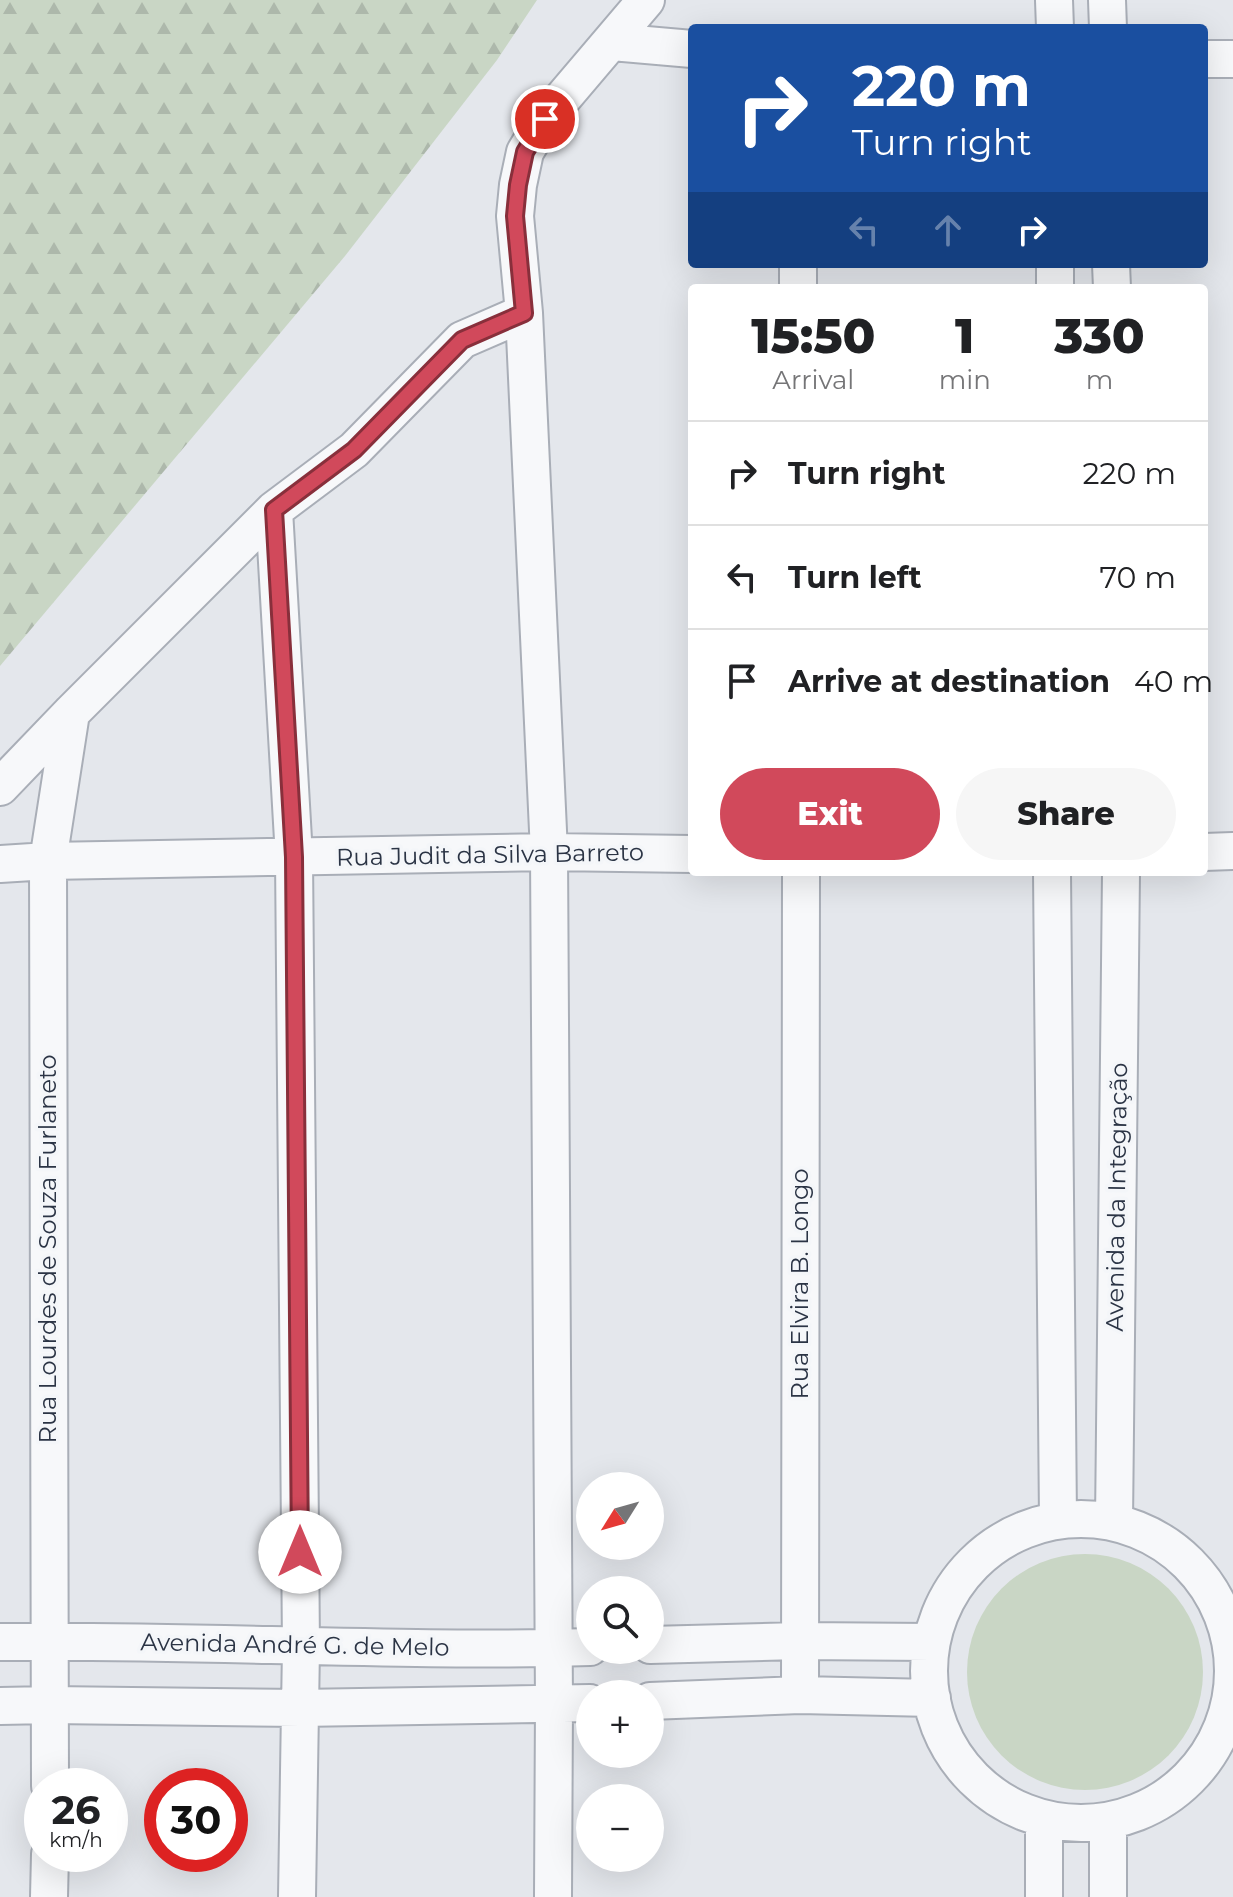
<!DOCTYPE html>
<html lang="en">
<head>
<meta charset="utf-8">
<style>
	:root { --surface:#fff; --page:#f6f6f6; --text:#202124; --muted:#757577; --line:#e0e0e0; --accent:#d1495b }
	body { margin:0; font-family:Montserrat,sans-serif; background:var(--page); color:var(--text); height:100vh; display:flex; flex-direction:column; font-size:30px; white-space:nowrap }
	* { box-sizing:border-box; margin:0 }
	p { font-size:26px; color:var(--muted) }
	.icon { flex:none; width:44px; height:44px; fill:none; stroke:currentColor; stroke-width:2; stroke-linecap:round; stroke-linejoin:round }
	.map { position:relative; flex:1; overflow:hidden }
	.details { position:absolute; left:688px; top:284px; width:520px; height:592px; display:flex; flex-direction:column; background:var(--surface); border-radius:8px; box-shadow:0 8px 32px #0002 }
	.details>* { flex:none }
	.guide { position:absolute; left:688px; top:24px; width:520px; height:244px; border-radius:8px; box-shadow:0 8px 32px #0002; background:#1a4fa0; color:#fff; overflow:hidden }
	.needle { width:52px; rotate:233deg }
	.tools { position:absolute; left:576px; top:1472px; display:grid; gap:16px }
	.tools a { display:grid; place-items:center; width:88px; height:88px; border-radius:50%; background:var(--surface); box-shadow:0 8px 32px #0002; font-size:40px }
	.speed { position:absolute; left:24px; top:1768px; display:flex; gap:16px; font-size:40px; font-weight:700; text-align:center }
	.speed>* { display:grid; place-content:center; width:104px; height:104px; border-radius:50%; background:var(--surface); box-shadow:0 8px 32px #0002; line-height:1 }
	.speed small { font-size:20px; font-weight:400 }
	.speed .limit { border:12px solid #d22; background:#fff; color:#111 }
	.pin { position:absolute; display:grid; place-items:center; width:68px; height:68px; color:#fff; margin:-34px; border:4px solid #fff; border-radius:50%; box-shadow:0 2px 8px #0007 }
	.me { position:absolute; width:88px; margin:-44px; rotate:0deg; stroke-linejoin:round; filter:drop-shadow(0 0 6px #0008) }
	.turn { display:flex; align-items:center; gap:28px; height:168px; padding:0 32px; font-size:36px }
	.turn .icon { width:104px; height:104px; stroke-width:2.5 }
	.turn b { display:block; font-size:56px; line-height:68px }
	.lanes { display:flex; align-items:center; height:76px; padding:0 32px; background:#0003; justify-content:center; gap:40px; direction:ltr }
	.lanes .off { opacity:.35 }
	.eta { display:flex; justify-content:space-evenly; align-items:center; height:136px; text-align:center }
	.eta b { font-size:48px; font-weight:800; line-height:56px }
	.button { display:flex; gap:16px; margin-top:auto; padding:16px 32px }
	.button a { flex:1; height:92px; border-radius:48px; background:var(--accent); color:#fff; font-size:32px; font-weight:800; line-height:92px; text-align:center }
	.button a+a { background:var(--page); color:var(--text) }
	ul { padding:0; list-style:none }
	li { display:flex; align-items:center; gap:24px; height:104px; padding:0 32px; border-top:2px solid var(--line) }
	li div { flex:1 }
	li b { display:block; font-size:30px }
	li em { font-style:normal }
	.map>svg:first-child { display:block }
	.forest { fill:url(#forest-firs) }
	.park { fill:#c9d6c5 }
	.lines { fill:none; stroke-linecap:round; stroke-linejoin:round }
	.minor-casing { stroke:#a9aeb7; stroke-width:40 }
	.minor { stroke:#f7f8fa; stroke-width:36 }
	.route-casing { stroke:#882f3b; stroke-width:20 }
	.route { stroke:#d1495b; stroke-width:14 }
	.labels { text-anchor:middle; stroke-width:7; stroke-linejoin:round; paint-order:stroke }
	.street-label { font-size:24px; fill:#2b3445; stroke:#f4f6f9 }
</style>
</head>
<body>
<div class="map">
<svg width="1233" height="1897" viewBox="0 0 1233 1897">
	<defs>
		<pattern id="forest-firs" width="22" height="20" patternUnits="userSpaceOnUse" patternTransform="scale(2)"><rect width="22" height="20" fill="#c9d6c5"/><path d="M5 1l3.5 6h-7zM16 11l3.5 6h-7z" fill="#adb8ab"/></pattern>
	</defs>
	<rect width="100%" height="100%" fill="#e4e7ec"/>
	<path class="forest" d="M0 0H537L497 60 345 256 0 666Z"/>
	<path class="park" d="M967 1672a118 118 0 1 1 236 0a118 118 0 1 1-236 0Z"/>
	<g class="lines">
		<g class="minor-casing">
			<path id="minor" d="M1054 0 1055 28
				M1107 0 1108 28
				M612 42 692 49
				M1204 59H1233
				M798 264V288
				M1111 264 1112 288
				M1055 288V264
				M524 313 549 852 554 1704 553 1897
				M274 510 294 857 301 1647 297 1897
				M0 787 71 713 274 510 354 450 462 340 524 313 515 216 518 185 525 152 545 119 646 0
				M1204 852 1233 851
				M0 864 48 861 549 852 692 854
				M1052 872 1058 1520
				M929 1671a152 152 0 1 1 304 0a152 152 0 1 1-304 0Z
				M1114 1522 1121 872
				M0 1642C197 1639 393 1653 590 1647
				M650 1645 799 1641 931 1642
				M800 1695 801 872
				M650 1701 800 1695 932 1698
				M0 1706 50 1705 300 1708 590 1703
				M50 1786 48 861 71 713
				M1108 1822V1897
				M49 1897 50 1854
				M1044 1897V1819"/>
		</g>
		<use href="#minor" class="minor"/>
	</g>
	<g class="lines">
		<g class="route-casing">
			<path id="route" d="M300 1552 294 857 274 510 354 450 462 340 524 313 515 216 518 185 525 152 545 119"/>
		</g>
		<use href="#route" class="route"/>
	</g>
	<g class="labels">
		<g class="street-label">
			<text transform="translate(490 855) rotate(-1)" y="8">Rua Judit da Silva Barreto</text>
			<text transform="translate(1117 1197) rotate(-89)" y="8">Avenida da Integração</text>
			<text transform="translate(48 1249) rotate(-90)" y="8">Rua Lourdes de Souza Furlaneto</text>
			<text transform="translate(800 1284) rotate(-90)" y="8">Rua Elvira B. Longo</text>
			<text transform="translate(295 1645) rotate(1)" y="8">Avenida André G. de Melo</text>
		</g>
	</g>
</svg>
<div class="tools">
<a><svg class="needle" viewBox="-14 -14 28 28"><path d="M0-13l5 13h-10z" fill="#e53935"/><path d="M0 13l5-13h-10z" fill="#757577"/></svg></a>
<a><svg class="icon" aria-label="search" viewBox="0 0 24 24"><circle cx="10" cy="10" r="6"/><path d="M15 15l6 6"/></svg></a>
<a>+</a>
<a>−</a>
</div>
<div class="speed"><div>26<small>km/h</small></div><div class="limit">30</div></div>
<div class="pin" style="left:545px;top:119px;background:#d93025"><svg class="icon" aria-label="arrive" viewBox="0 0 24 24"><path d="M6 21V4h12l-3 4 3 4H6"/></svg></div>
<svg class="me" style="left:300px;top:1552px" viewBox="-20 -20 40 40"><circle r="19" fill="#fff"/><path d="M0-13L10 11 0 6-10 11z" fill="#d1495b"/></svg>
<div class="guide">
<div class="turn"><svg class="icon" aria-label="right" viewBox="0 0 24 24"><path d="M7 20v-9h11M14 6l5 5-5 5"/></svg><div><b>220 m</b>Turn right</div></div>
<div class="lanes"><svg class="icon off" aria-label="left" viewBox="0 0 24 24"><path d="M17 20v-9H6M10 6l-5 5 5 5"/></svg><svg class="icon off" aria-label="ahead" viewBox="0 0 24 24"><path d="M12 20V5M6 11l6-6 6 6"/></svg><svg class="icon" aria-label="right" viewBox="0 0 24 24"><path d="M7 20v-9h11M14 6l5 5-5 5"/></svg></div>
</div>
<section class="details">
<div class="eta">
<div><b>15:50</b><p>Arrival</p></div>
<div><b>1</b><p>min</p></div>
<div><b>330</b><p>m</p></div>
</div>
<ul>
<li><svg class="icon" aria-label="right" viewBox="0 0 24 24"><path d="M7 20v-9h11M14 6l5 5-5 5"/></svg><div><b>Turn right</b></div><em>220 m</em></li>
<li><svg class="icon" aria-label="left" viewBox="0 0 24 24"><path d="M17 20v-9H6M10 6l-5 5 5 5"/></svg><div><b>Turn left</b></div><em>70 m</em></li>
<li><svg class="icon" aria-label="arrive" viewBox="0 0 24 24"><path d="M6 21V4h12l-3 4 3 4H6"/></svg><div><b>Arrive at destination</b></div><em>40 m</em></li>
</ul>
<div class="button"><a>Exit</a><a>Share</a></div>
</section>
</div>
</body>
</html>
